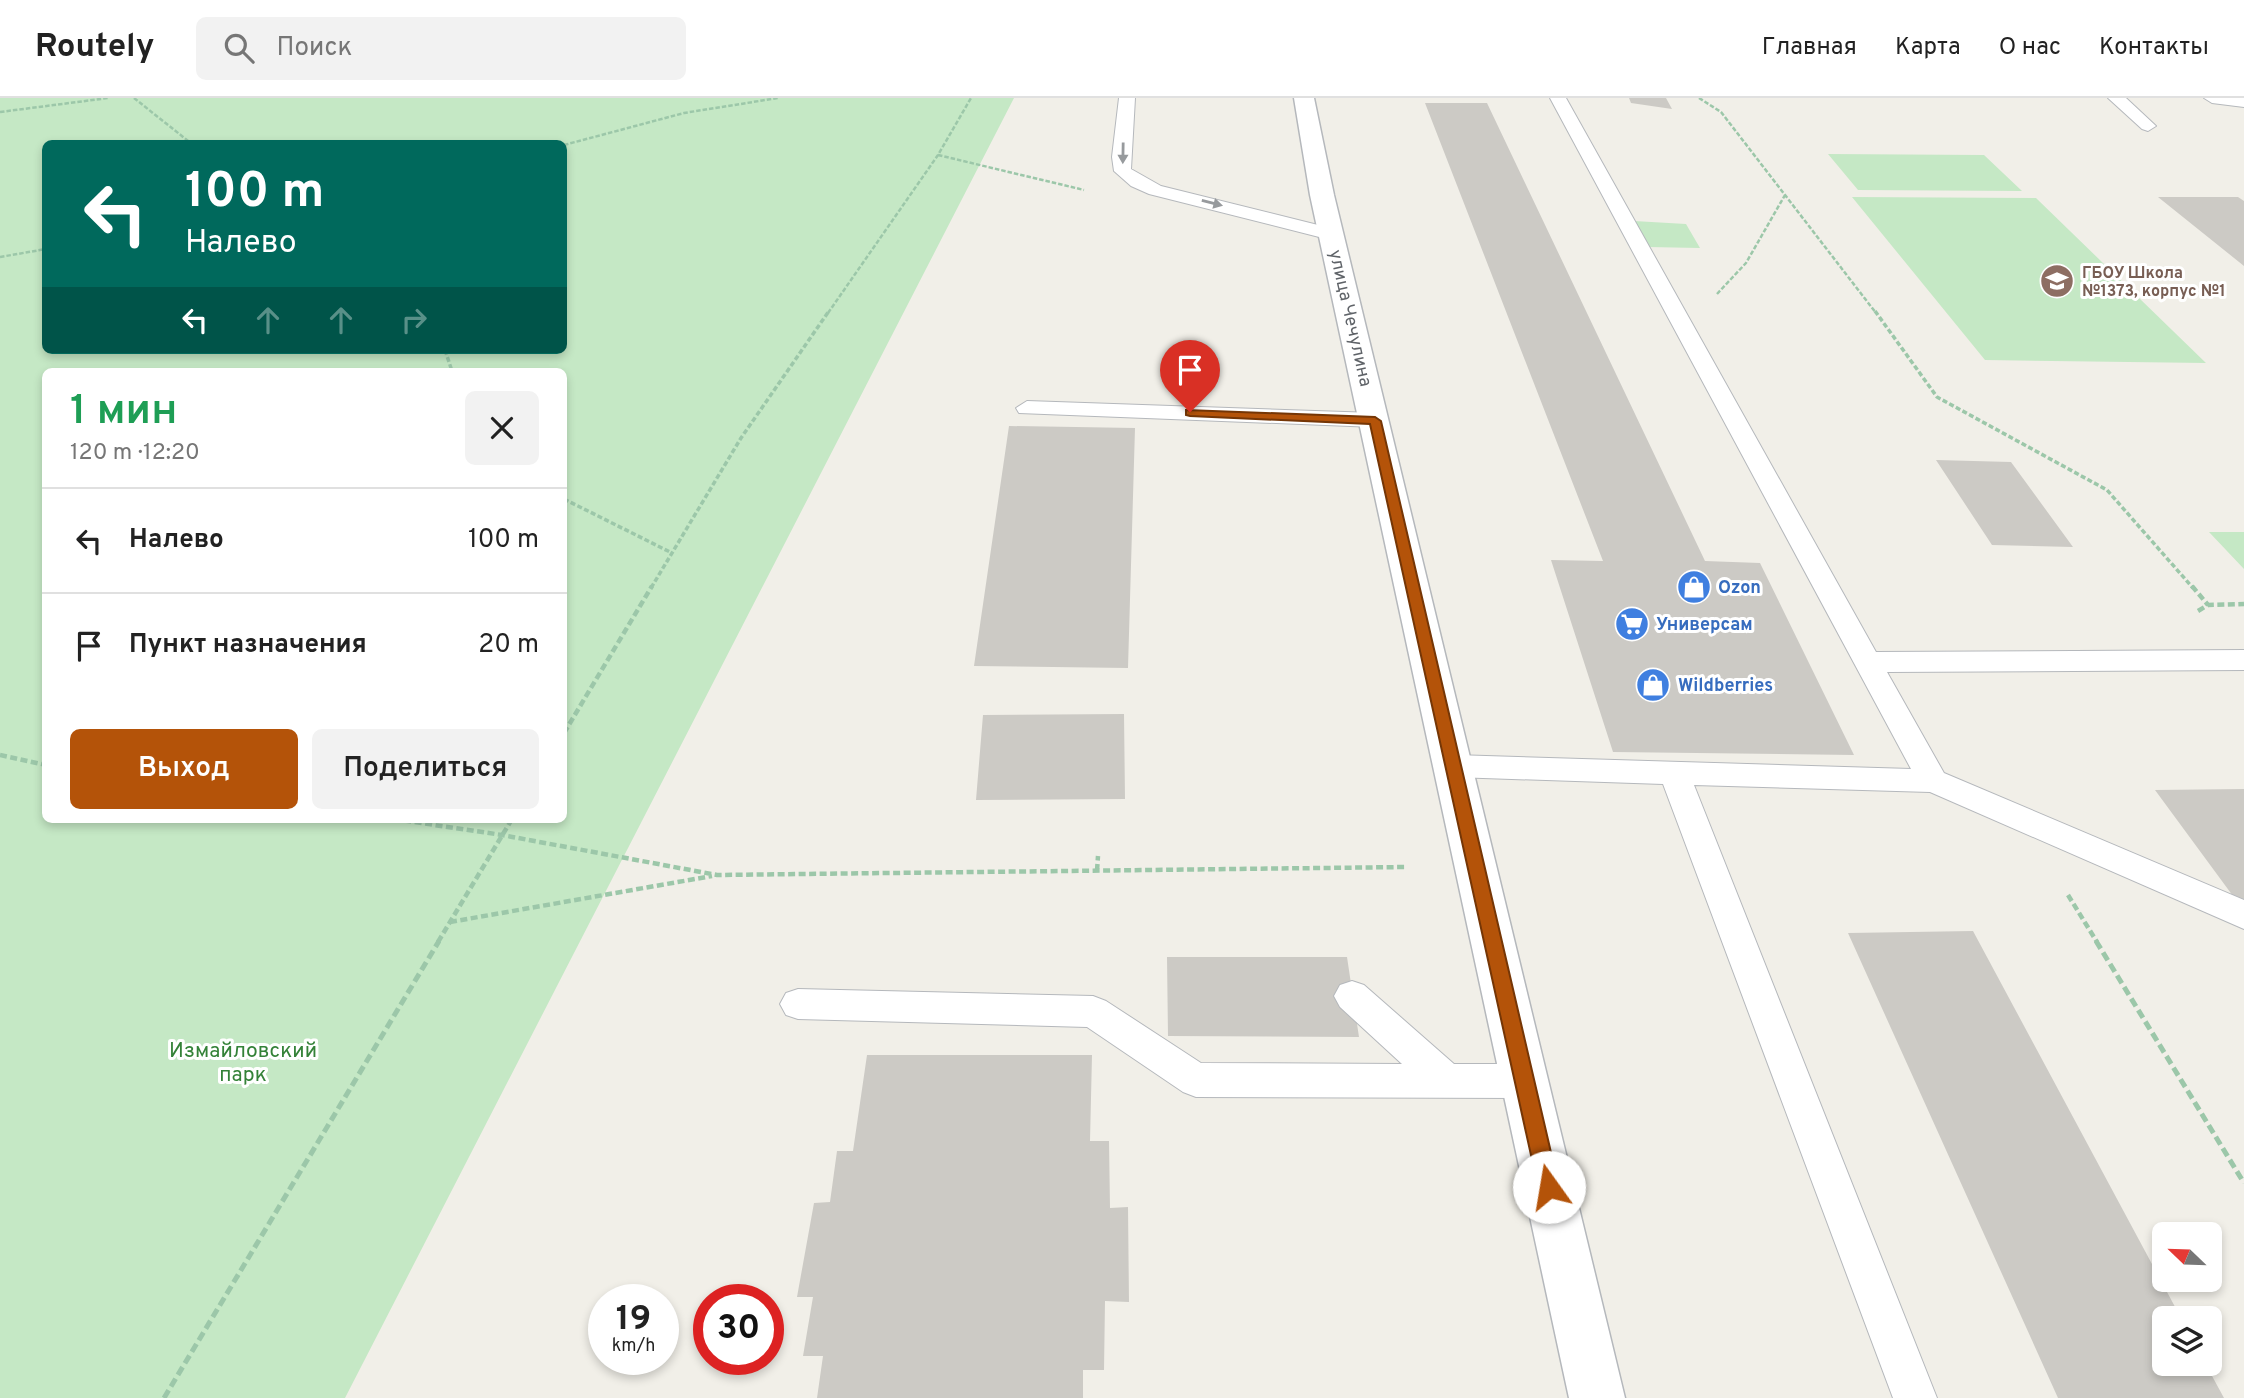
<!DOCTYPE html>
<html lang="ru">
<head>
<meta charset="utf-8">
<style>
	:root { --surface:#fff; --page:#f2f2f2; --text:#222; --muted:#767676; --line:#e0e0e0; --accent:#b45309 }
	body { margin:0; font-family:Overpass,sans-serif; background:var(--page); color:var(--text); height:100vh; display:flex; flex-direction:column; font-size:26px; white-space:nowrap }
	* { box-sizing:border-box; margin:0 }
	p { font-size:23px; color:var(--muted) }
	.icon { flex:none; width:38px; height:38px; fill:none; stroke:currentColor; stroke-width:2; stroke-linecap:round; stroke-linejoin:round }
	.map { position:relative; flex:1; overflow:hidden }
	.sheet { position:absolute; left:42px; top:270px; width:525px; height:455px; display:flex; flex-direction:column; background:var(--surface); border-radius:10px; box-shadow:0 4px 10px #0003 }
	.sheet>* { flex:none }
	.top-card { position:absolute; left:42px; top:42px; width:525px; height:214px; border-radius:10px; box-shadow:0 4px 10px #0003; background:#00695c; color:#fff; overflow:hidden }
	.needle { width:46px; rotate:293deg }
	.controls { position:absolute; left:2152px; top:1124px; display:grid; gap:14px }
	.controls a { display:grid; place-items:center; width:70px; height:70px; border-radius:10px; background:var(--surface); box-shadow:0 4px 10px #0003; font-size:35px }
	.speed { position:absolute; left:588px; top:1186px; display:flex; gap:14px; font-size:35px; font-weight:700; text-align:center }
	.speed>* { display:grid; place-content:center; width:91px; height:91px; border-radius:50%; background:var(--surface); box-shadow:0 4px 10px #0003; line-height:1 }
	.speed small { font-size:18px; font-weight:400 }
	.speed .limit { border:10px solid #d22; background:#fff; color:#111 }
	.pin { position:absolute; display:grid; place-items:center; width:60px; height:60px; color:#fff; margin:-72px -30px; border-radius:50% 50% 50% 0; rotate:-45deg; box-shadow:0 0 7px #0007 }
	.pin .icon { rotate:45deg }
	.me { position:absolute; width:77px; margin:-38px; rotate:347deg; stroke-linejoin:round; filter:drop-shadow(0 0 5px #0008) }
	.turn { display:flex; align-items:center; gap:24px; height:147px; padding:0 28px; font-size:32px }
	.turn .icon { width:91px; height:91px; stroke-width:2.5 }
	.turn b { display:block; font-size:49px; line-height:60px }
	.lanes { display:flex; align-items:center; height:66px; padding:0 28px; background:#0003; justify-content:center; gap:35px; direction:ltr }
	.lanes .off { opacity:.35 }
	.round { display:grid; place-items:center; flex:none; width:74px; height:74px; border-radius:10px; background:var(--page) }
	.summary { display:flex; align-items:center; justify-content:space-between; height:119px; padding:0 28px }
	h1 { font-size:42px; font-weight:600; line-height:52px; color:#1e9e55 }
	.button { display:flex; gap:14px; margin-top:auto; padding:14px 28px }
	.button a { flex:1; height:80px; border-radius:10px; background:var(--accent); color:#fff; font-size:28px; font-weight:600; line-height:80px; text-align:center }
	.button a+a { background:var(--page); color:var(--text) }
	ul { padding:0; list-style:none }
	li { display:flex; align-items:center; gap:21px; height:105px; padding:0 28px; border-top:2px solid var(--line) }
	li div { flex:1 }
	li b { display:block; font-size:26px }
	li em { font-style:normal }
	header { display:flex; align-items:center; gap:42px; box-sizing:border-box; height:98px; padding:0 35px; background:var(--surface); border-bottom:2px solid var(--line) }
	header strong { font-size:33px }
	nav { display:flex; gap:38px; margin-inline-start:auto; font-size:24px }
	.search { width:490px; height:63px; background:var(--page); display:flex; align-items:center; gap:18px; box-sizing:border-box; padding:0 24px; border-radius:10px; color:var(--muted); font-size:26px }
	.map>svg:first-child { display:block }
	.green { fill:#c5e8c5; fill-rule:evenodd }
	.building { fill:#cccac5 }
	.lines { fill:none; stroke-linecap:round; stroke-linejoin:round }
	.service-casing { stroke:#b5b8bc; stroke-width:2 }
	.minor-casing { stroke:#b5b8bc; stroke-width:3 }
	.path-far3 { stroke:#9cc7a9; stroke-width:2.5; stroke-dasharray:4.5 2; stroke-linecap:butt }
	.path-far2 { stroke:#9cc7a9; stroke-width:3.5; stroke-dasharray:5 2.5; stroke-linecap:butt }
	.path-far1 { stroke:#9cc7a9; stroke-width:4.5; stroke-dasharray:7 3.5; stroke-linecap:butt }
	.path { stroke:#9cc7a9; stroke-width:5; stroke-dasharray:9 4.5; stroke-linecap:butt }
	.service { fill:#fff; fill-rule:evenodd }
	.minor { fill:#fff; fill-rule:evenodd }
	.oneway { fill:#979a9d }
	.route { fill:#b45309; stroke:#753606; stroke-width:2 }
	.labels { text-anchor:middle; stroke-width:6; stroke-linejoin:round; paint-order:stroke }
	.far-education-label { font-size:16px; font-weight:bold; fill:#785e54; stroke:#fff; text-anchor:start }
	.street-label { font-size:18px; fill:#5f6368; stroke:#fff }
	.shop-label { font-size:18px; font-weight:bold; fill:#366cbe; stroke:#fff; text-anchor:start }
	.near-park-label { font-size:21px; fill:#348238; stroke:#fff }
</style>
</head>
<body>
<header>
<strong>Routely</strong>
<div class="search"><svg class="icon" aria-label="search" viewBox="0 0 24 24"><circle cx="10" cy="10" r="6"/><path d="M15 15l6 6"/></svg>Поиск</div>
<nav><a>Главная</a><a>Карта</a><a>О нас</a><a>Контакты</a></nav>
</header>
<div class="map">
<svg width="2244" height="1300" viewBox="0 0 2244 1300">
	<rect width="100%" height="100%" fill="#f1efe8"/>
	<path class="green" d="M0 0H1014L345 1300H0ZM46 46H564V252H46ZM564 273V721H46V273Z
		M1828 56 1984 57 2022 93 1858 92Z
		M1852 99 2036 100 2206 265 1985 262Z
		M1634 123 1686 126 1700 150 1648 149Z
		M2209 434H2244V471Z"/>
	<path class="building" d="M1629 0H1666L1672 11 1631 5Z
		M1425 5H1487L1705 463 1760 465 1854 657 1613 654 1551 462 1603 463Z
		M2158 99H2238L2244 103V168Z
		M1009 328 1135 330 1128 570 974 568Z
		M1936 362 2011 364 2073 449 1992 447Z
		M1124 616 1125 701 976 702 983 617Z
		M2244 691V813L2155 692Z
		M1973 833 2181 1220H2165V1265H2205L2224 1300H2058L1848 835Z
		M1167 859H1347L1359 939 1168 938Z
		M867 957H1092L1090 1043H1109L1110 1110 1128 1109 1129 1204 1105 1203 1104 1272H1083V1300H817L823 1258H803L813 1199H797L814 1105 830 1104 837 1053H853Z"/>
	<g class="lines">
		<g class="service-casing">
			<path id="service" d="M1119 0H1135L1131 71 1161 88 1338 132 1340 136 1331 142 1149 96 1131 88 1114 73 1112 59Z
				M1550 0H1566L1876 554 2244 552V572L1887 574 1944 675 2244 802V831L1930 694 1694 687 1937 1300H1893L1663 686 1454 679 1443 676 1439 668 1443 660 1454 657 1911 671Z
				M2108 0H2126L2156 28 2148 33 2142 31Z
				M2204 0H2244V9L2212 5Z
				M1027 303 1375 315 1386 322 1375 329 1019 315 1016 310Z
				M1352 883 1364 887 1454 966H1525L1538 971 1543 983 1538 995 1525 1000 1196 999 1183 994 1087 929 798 921 786 917 780 906 786 895 798 891 1093 898 1106 903 1201 965 1402 966 1340 909 1334 898 1340 887Z"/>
		</g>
		<g class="minor-casing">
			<path id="minor" d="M1294 0H1314L1334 97 1625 1300H1569L1310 97Z"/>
		</g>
		<path class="path-far3" d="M134 0 192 46
			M1699 0 1721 14 1876 215
			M0 14 108 0
			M564 47 684 15 778 0
			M938 57 1084 92
			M0 159 46 151
			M1717 196 1746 165 1785 97
			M828 215 938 57 971 0"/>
		<path class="path-far2" d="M1875 213 1937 299 2107 392 2193 490
			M445 252 452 273
			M564 401 672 455
			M651 490 741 340 829 213"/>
		<path class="path-far1" d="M2192 488 2208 507
			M2198 513 2208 507 2244 506
			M564 635 652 488
			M0 657 46 667
			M394 721 502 737 717 777 1407 769
			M1097 773 1098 758
			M2068 797 2097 844
			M450 824 712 778
			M438 844 512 721"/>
		<path class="path" d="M2096 843 2244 1085
			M164 1300 439 843"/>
		<use href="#service" class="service"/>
		<use href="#minor" class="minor"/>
	</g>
	<defs><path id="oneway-solid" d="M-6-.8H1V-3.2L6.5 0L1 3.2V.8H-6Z" transform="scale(1.75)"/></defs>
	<g class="oneway">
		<use href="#oneway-solid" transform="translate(1123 55) rotate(91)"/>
		<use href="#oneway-solid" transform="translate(1212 105) rotate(14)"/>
	</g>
	<path class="route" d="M1186 312 1375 319 1381 323 1559 1089 1556 1096 1549 1099 1542 1096 1538 1089 1370 326 1190 318 1186 317Z"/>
	<defs>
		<g id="school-disc" transform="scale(1.75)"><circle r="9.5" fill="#8d6e63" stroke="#fff"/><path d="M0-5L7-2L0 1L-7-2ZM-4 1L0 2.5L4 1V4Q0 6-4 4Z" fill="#fff"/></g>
		<g id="shop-disc" transform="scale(1.75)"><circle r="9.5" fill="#3f7fe0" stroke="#fff"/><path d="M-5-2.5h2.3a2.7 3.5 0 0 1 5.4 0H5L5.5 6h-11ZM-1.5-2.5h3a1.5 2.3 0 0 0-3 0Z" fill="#fff"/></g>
		<g id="supermarket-disc" transform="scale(1.75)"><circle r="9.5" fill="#3f7fe0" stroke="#fff"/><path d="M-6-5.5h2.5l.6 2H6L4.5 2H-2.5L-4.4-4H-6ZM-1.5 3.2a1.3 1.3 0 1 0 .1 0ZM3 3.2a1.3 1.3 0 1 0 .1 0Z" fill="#fff"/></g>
	</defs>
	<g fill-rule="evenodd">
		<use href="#school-disc" x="2057" y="183"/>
		<use href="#shop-disc" x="1694" y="489"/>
		<use href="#supermarket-disc" x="1632" y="526"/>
		<use href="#shop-disc" x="1653" y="587"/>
	</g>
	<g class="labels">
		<g class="far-education-label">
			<text x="2082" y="180">ГБОУ Школа<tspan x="2082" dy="18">№1373, корпус №1</tspan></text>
		</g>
		<g class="street-label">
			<text transform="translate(1351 220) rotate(77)" y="6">улица Чечулина</text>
		</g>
		<g class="shop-label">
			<text x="1718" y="495">Ozon</text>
			<text x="1656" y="532">Универсам</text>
			<text x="1678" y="593">Wildberries</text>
		</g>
		<g class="near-park-label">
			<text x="243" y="959">Измайловский<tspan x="243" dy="24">парк</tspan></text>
		</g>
	</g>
</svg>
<div class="controls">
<a><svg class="needle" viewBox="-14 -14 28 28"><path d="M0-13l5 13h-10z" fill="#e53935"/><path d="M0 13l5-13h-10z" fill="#767676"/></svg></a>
<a><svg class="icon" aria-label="layers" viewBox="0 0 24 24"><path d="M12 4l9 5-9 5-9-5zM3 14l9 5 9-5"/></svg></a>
</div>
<div class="speed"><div>19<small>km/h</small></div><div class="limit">30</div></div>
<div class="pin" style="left:1190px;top:314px;background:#d93025"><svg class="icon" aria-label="arrive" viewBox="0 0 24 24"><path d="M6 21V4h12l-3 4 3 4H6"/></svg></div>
<svg class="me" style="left:1549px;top:1089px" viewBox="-20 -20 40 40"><circle r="19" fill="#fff"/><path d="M0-13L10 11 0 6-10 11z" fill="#b45309"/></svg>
<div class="top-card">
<div class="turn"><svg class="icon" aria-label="left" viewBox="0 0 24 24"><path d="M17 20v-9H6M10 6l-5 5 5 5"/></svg><div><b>100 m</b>Налево</div></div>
<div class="lanes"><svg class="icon" aria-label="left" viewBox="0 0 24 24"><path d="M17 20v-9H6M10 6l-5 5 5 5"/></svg><svg class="icon off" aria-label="ahead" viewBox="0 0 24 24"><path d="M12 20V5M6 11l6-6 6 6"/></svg><svg class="icon off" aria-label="ahead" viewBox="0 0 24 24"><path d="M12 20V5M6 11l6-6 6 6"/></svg><svg class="icon off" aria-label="right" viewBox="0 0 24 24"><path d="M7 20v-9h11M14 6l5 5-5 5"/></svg></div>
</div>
<section class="sheet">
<div class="summary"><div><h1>1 мин</h1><p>120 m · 12:20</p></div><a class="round"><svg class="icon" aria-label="close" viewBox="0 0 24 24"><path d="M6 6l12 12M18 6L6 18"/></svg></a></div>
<ul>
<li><svg class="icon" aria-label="left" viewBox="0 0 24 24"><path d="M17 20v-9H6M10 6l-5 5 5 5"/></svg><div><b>Налево</b></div><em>100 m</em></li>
<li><svg class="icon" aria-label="arrive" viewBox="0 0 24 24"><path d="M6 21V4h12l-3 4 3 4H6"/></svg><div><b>Пункт назначения</b></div><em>20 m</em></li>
</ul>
<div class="button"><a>Выход</a><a>Поделиться</a></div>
</section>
</div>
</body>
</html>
